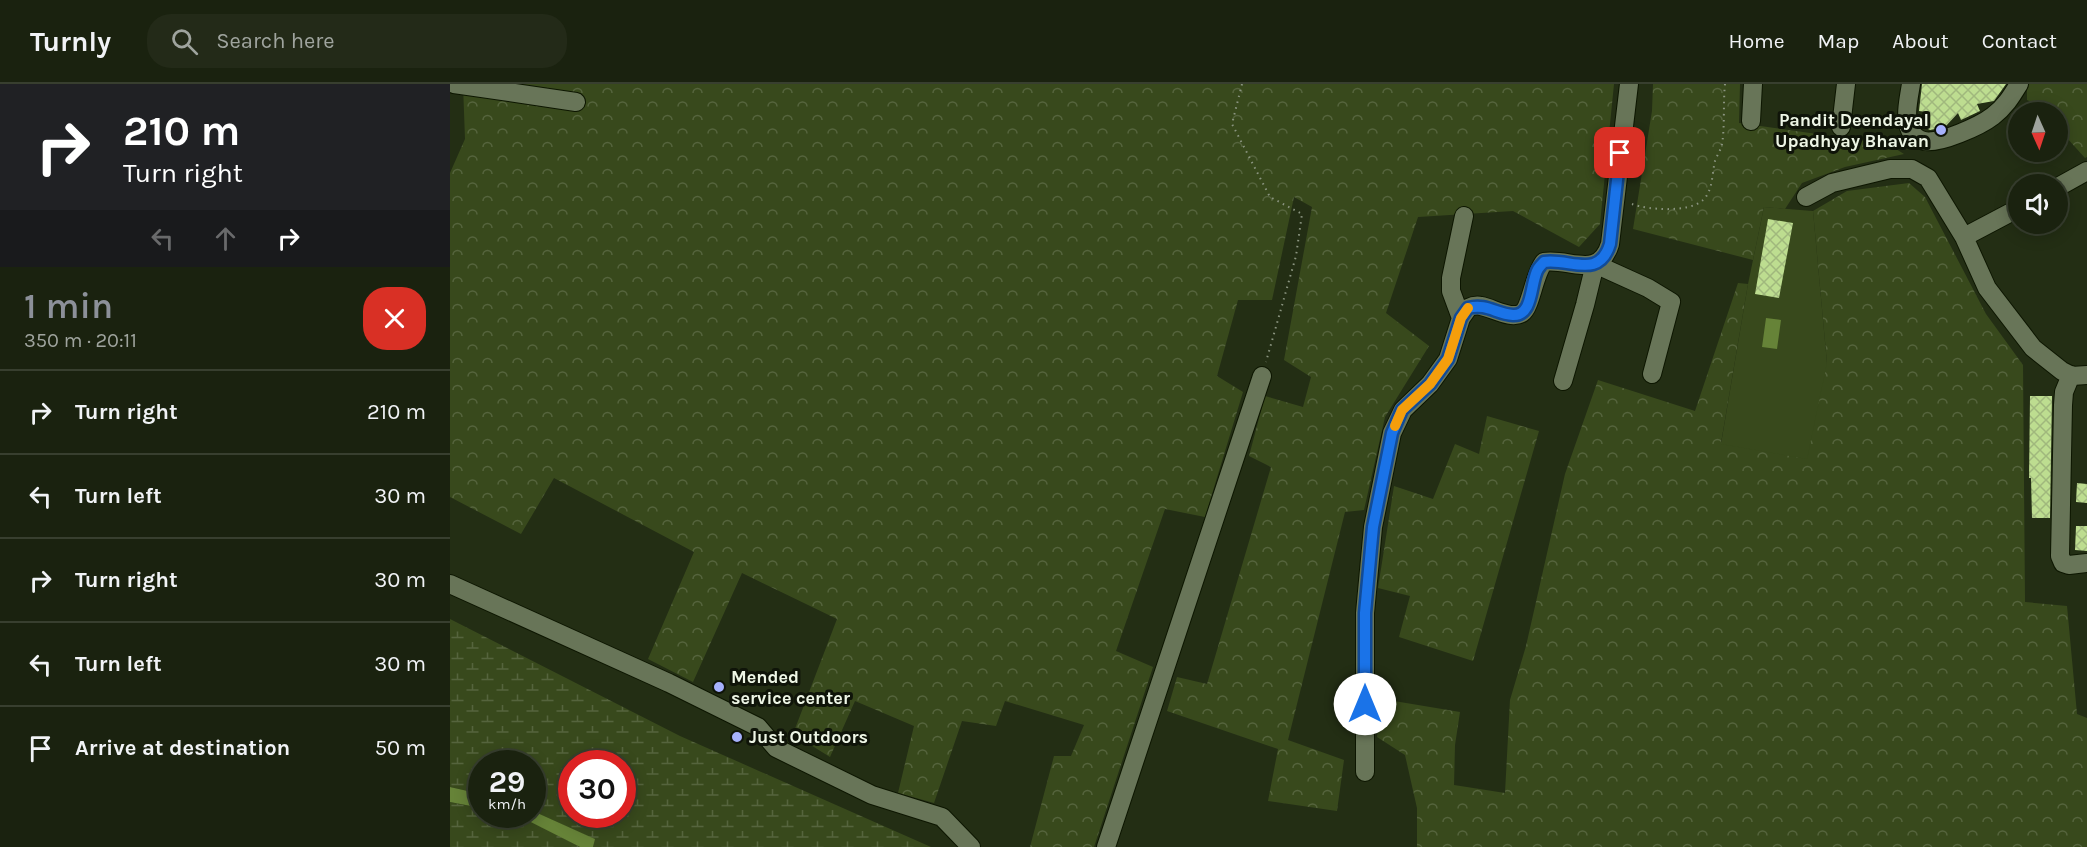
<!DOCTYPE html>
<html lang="en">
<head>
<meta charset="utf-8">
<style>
	:root { --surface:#1a220f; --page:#232a18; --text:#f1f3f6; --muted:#9fa49e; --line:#383f2f; --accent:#8c9099 }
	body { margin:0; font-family:Karla,sans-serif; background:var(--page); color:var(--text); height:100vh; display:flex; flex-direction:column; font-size:22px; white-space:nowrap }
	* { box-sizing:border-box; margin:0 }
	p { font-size:20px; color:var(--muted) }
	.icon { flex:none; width:33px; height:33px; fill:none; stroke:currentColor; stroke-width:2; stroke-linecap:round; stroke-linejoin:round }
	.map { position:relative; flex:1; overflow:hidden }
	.side { display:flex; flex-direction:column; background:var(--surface); width:450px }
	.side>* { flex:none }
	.top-card { background:#202124; color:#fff; overflow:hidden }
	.needle { width:39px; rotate:177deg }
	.fabs { position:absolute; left:1558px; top:18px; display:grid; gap:12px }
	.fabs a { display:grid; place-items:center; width:60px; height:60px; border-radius:50%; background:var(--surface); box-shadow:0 3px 15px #0003,0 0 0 2px var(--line); font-size:30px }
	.speed { position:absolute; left:18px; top:666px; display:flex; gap:12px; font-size:30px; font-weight:700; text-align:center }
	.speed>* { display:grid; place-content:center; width:78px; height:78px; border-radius:50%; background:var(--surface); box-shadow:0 3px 15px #0003,0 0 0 2px var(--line); line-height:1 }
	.speed small { font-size:15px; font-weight:400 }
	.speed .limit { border:9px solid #d22; background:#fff; color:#111 }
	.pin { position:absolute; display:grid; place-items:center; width:51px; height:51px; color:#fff; margin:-26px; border-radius:12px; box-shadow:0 3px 9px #0006 }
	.me { position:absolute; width:66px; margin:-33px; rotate:0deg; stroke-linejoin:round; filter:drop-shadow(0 0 4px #0008) }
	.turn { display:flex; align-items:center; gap:21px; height:126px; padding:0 24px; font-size:27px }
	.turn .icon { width:78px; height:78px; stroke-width:2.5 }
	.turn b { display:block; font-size:42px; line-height:51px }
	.lanes { display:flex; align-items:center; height:57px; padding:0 24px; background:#0003; justify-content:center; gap:30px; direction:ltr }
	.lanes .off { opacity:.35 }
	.round { display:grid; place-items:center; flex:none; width:63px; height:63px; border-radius:24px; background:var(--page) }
	.overview { display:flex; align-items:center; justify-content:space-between; height:102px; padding:0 24px }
	h1 { font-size:36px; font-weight:600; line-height:45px; color:var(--accent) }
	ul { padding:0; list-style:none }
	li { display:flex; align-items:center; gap:18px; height:84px; padding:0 24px; border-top:2px solid var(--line) }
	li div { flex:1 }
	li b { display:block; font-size:22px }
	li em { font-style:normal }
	header { display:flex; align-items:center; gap:36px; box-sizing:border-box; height:84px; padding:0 30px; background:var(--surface); border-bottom:2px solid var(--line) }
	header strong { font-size:28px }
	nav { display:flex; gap:33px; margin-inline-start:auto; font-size:21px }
	.search { width:420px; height:54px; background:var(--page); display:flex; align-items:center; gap:15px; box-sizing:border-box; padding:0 21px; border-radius:24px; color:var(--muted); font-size:22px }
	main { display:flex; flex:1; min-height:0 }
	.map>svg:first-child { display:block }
	.forest { fill:url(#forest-crowns) }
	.wetland { fill:url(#wetland-marsh); fill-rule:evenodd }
	.pitch { fill:#38491c }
	.water { fill:#668338 }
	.building { fill:url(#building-cross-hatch) }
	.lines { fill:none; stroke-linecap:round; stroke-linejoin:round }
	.minor-casing { stroke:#0d1601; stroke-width:20 }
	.path { stroke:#8b9580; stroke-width:2; stroke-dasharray:1.5 4.5; stroke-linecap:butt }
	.minor { stroke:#687558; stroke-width:18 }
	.route-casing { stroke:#114b97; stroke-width:15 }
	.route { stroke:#1a73e8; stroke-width:10 }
	.slow { stroke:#f59e0b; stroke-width:10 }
	.poi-dot { fill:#a6b1fc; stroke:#0f1409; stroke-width:2 }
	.labels { text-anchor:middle; stroke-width:6; stroke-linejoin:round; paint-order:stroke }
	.poi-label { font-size:18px; font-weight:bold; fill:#eef6e6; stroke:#0f1409; text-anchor:start }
</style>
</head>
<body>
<header>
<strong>Turnly</strong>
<div class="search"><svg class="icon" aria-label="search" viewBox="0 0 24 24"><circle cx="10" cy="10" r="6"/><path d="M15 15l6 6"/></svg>Search here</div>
<nav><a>Home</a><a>Map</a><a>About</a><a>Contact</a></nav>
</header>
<main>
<section class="side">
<div class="top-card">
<div class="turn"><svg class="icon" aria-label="right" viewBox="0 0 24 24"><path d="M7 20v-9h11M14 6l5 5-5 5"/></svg><div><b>210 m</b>Turn right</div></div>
<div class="lanes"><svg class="icon off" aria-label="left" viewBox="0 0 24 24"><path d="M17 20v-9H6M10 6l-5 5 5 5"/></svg><svg class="icon off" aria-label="ahead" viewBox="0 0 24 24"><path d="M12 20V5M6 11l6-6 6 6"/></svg><svg class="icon" aria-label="right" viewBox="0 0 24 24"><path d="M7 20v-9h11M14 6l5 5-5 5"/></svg></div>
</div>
<div class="overview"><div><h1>1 min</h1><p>350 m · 20:11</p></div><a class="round" style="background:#d93025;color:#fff"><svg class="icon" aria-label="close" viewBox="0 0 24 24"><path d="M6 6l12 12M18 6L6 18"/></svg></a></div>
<ul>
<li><svg class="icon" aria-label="right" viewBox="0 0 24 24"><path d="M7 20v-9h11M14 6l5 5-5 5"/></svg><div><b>Turn right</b></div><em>210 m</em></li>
<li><svg class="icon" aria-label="left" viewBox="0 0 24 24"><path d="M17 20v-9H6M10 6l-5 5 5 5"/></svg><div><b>Turn left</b></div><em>30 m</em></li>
<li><svg class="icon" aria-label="right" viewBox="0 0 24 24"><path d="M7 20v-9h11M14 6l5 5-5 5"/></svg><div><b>Turn right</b></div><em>30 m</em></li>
<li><svg class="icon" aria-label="left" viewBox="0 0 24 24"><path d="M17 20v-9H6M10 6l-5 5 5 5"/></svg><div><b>Turn left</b></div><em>30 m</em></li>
<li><svg class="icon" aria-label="arrive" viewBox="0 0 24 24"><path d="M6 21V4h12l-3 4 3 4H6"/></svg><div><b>Arrive at destination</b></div><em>50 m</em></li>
</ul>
</section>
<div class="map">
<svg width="1637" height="763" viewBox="0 0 1637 763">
	<defs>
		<pattern id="forest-crowns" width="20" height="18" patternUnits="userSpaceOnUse" patternTransform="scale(1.5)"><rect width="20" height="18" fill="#38491c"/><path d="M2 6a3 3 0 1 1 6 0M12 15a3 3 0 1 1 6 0" fill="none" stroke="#55643d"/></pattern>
		<pattern id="wetland-marsh" width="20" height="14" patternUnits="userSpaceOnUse" patternTransform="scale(1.5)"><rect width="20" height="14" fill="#38491c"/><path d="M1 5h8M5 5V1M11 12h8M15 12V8" fill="none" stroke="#55643d"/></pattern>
		<pattern id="building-cross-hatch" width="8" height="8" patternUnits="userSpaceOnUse" patternTransform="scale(1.5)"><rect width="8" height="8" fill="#bddd90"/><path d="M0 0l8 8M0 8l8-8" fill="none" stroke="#a0b87d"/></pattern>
	</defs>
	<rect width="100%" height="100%" fill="#232e14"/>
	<path class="forest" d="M13 0H1164L1150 140 1129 163 1063 127 968 133 936 229 979 262 935 333 914 426 895 428 838 656 894 676 887 727 818 717 828 665 717 627 727 593 757 600 821 383 799 372 815 312 853 323 861 293 834 276 862 123 844 113 822 216H788L767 292 793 308 755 433 715 425 666 567 703 583 644 763H580L604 672H621L634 641 555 617 546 642 512 637 484 719 448 709 464 642 405 617 380 673 343 650 387 535 292 489 243 598 198 575 244 468 104 394 71 450 0 413V89L15 55Z
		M1203 0H1290L1289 39 1438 60 1454 70 1395 83 1352 99 1335 125 1314 123 1303 176 1183 145 1202 27Z
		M1577 0H1637V73L1635 74 1608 44V28H1594L1588 21 1577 16Z
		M1459 99 1475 113 1536 230 1573 281 1575 518 1617 522 1627 630 1637 634V763H967V724L955 671 927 653 932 615 1010 628 1005 661 1004 701 1055 709 1060 616 1076 562 1115 390 1148 296 1245 327 1288 199 1298 200 1271 359 1377 279 1363 127 1397 107Z
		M1037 332 1089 347 1023 577 949 553 960 512 928 504 944 402 983 415 1005 360 1029 370Z"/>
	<path class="wetland" d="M0 535 230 652 481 763H143L144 755 83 727 82 680H32L31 710 0 703ZM122 680H172V730H122Z
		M0 718 31 724 32 730 69 731 130 763H0Z"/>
	<path class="pitch" d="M1314 123 1363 127 1377 279 1357 375 1271 360 1298 200Z"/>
	<path class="water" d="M1316 234 1331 236 1327 265 1312 263Z
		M0 703 31 710V724L0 718Z
		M83 727 145 755 143 763H130L67 731 82 730Z"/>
	<path class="building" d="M1472 0H1556L1544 17 1527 20 1530 27 1511 36 1508 29 1495 43 1480 46 1471 42 1469 38 1476 28 1469 27Z
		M1318 135 1343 139 1329 214 1305 210Z
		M1580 312H1602L1600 434H1582L1581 394H1579Z
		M1627 399 1637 400V419L1626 418Z
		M1626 442H1637V467L1625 466Z"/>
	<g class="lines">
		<g class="minor-casing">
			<path id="minor" d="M4 0 126 18
				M1461 0C1459 13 1454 33 1460 46 1463 51 1468 56 1474 57 1490 60 1530 42 1543 32 1555 23 1561 13 1569 0
				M1301 37 1303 0
				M1391 43 1396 0
				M1608 103 1637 87
				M1356 113 1382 99 1440 85H1462L1478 94 1514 153 1569 124
				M1514 153 1537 204 1583 264 1612 287 1622 292 1637 291
				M1011 234 1001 207V194L1014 132
				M1621 291 1614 308 1613 321 1610 472 1613 479 1619 481 1637 479
				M1113 297 1135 221 1145 180 1198 204 1221 218 1202 290
				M0 500 219 599 308 643 326 664 422 711 492 733 521 763
				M915 688V529L923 443 942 349 953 326 980 300 998 275 1011 234 1018 224C1022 222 1027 221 1031 222 1043 224 1061 236 1072 229 1081 223 1084 190 1094 178 1120 174 1149 196 1160 160L1179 0
				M656 763 812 292"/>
		</g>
		<path class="path" d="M792 0 782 40 820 113 852 130 846 172 816 278
			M1182 120C1198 126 1239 129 1253 116 1263 107 1262 89 1265 77 1267 71 1271 66 1272 60 1275 42 1273 19 1275 0"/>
		<use href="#minor" class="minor"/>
	</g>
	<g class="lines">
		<g class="route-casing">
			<path id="route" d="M915 620V529L921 464 923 443 942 349 952 326 980 300 998 275 1011 234 1018 224C1037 219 1046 230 1063 231 1084 232 1080 198 1088 185 1090 182 1092 180 1094 178 1120 174 1149 196 1160 160L1170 69"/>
		</g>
		<use href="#route" class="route"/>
		<path class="slow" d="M945 342 952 326 980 300 998 275 1011 234 1018 224"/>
	</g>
	<g class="poi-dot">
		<circle cx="1491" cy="46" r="6"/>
		<circle cx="269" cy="603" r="6"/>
		<circle cx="287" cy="653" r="6"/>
	</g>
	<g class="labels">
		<g class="poi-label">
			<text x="1479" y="42" text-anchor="end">Pandit Deendayal<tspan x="1479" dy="21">Upadhyay Bhavan</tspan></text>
			<text x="281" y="599">Mended<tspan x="281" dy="21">service center</tspan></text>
			<text x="299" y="659">Just Outdoors</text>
		</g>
	</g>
</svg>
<div class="fabs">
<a><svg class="needle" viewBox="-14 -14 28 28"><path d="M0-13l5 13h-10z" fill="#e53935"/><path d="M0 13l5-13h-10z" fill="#9fa49e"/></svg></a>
<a><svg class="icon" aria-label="sound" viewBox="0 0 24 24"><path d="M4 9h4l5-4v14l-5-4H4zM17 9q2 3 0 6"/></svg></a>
</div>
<div class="speed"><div>29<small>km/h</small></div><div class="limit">30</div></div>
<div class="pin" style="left:1170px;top:69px;background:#d93025"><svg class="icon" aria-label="arrive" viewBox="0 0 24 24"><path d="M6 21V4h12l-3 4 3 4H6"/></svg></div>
<svg class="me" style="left:915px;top:620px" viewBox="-20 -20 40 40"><circle r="19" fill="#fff"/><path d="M0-13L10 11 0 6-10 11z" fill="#1a73e8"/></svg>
</div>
</main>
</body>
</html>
